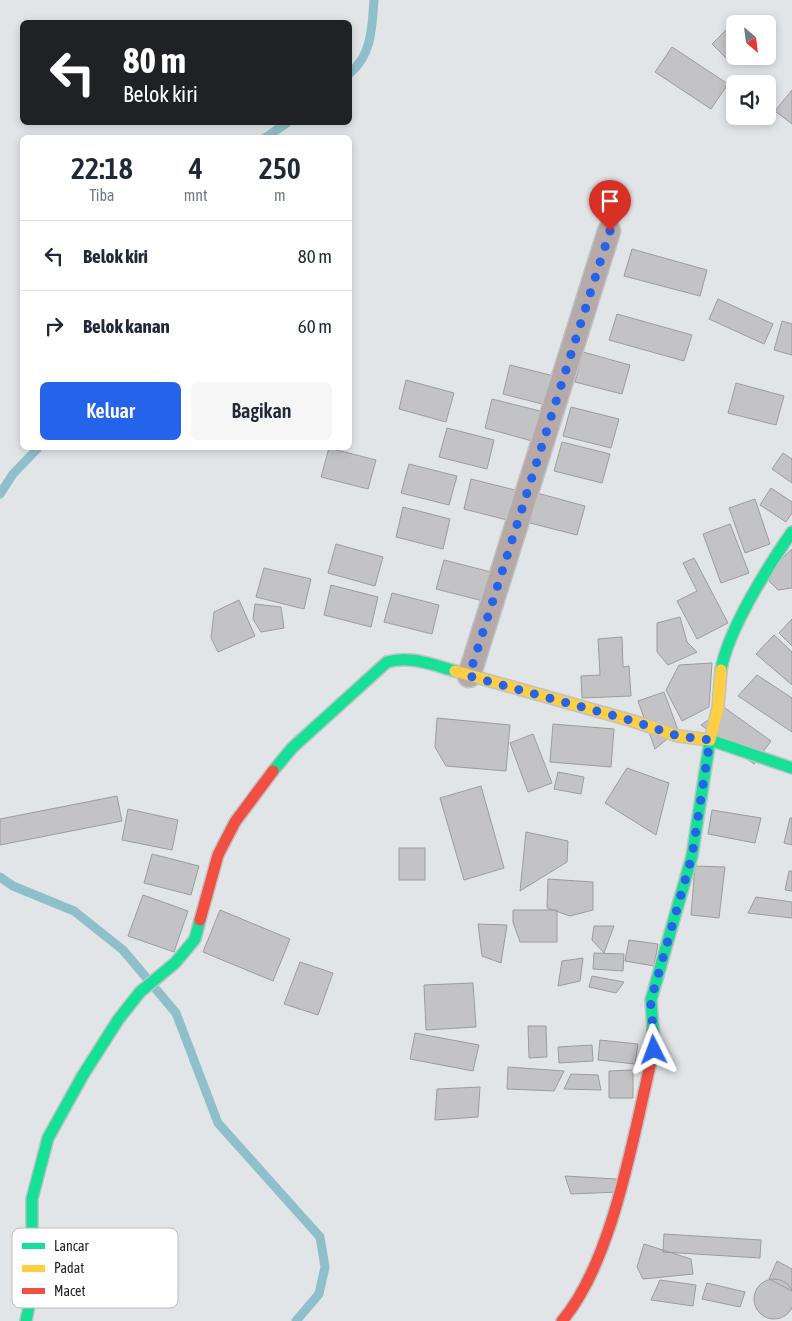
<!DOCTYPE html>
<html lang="id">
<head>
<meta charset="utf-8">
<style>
	:root { --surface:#fff; --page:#f6f6f7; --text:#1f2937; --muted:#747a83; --line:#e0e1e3; --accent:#2563eb }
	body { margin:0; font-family:"Asap Condensed",sans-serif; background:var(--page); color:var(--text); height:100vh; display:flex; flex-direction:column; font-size:19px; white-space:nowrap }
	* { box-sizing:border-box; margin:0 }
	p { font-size:16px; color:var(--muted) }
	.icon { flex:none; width:28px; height:28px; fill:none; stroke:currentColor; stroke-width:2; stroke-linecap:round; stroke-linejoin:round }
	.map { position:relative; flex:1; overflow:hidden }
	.side { position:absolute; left:20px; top:135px; width:332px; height:315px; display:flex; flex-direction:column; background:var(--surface); border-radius:8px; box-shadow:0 2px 8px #0003 }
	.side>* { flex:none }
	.top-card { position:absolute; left:20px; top:20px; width:332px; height:105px; border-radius:8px; box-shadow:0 2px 8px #0003; background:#202124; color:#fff; overflow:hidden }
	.needle { width:32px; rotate:152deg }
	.tools { position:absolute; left:726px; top:15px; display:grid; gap:10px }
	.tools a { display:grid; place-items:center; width:50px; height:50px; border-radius:8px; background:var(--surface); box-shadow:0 2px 8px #0003; font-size:25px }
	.pin { position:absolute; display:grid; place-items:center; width:42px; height:42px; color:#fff; margin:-51px -21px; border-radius:50% 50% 50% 0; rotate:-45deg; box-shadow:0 0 5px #0007 }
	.pin .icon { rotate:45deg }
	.me { position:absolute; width:55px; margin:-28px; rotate:357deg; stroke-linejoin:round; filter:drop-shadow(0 0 4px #0008) }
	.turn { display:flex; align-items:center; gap:18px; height:105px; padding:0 20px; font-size:22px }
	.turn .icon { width:65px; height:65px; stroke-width:2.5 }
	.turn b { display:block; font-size:35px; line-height:42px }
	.eta { display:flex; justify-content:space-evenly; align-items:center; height:85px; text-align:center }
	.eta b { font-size:30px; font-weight:600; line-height:35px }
	.button { display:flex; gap:10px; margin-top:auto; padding:10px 20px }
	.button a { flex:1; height:58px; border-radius:8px; background:var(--accent); color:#fff; font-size:20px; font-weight:600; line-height:58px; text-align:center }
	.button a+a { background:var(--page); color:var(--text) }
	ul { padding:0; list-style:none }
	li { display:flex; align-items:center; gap:15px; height:70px; padding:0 20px; border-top:1px solid var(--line) }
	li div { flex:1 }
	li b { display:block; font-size:19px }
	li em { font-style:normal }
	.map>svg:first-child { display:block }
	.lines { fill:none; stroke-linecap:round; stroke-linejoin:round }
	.stream { stroke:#8fbfcb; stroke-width:9 }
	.building { fill:#c3c3c5; stroke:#9c9c9e }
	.street-casing { stroke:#c0c2c4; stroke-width:25 }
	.fast-casing { stroke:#c0c2c4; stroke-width:14 }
	.slow-casing { stroke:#c0c2c4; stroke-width:14 }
	.jam-casing { stroke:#c0c2c4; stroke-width:14 }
	.street { stroke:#b5aaa8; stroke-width:22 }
	.fast { stroke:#16e098; stroke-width:11 }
	.slow { stroke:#ffcf43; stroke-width:11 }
	.jam { stroke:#f24e42; stroke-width:11 }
	.route { stroke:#2563eb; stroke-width:9; stroke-dasharray:0 16.2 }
	.key { fill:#fff; stroke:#bcbcbd; stroke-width:1 }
	.key-label { font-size:14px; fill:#1e2123 }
</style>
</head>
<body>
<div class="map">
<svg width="792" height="1321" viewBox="0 0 792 1321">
	<rect width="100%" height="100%" fill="#e2e5e8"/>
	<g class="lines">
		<path class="stream" d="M350 73C372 55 372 27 374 0
			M265 138 288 122
			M0 494 13 474 38 448
			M0 877 13 886 74 911 123 950 176 1013 218 1123 320 1237 325 1267 319 1294 296 1321"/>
	</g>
	<path class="building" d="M732 24 735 27V56H741L733 65 712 44Z
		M672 47 728 84 711 109 655 72Z
		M792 90V124L775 111Z
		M632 249 707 270 700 296 624 276Z
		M718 299 773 324 764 344 709 319Z
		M617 314 692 335 684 361 609 340Z
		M782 321 792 324V355L774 350Z
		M583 352 630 365 622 394 575 382Z
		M510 365 558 377 550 406 503 394Z
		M406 380 454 393 446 422 399 409Z
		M736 383 784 396 776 425 728 413Z
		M492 399 540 411 532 441 485 428Z
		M571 407 619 419 611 448 563 436Z
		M447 428 494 440 487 469 439 457Z
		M562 442 610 454 602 483 554 471Z
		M329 448 376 460 368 489 321 477Z
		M783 453 792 459V483L772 469Z
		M409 464 457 476 449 505 401 493Z
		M471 479 519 491 511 521 464 509Z
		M771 488 792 502V513L786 522 760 505Z
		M537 493 585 506 577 535 530 523Z
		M755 499 770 544 745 553 729 508Z
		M403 507 450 519 443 549 396 537Z
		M730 524 749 573 721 583 703 534Z
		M336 544 383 557 375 586 328 573Z
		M792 549V588L778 590 764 576Z
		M694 558 728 623 697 639 677 601 697 591 683 563Z
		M444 560 491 572 483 601 436 589Z
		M264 568 311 579 304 609 256 597Z
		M331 585 378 597 371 627 324 615Z
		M392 593 439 605 432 634 384 622Z
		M239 600 255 636 218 652 211 638 214 612Z
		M255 604 281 607 284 628 261 632 253 619Z
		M680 617 687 642 697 652 668 665 657 652V623Z
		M792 619V646L779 633Z
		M774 635 792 652V685L756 654Z
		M622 637 623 667 629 666 631 696 582 698 581 676 600 675 598 639Z
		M712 663 709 707 682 721 666 690 679 665Z
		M757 675 792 698V732L738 696Z
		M664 692 678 730 655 749 638 701Z
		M725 708 771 741 754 764 701 725Z
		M437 718 510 725 506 771 446 766 435 747Z
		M553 724 614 729 611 767 550 762Z
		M533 734 552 783 528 792 510 743Z
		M627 768 669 783 656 835 605 803Z
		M558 772 584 777 581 794 554 789Z
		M481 786 504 868 464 880 440 798Z
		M117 796 122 821 0 845V819Z
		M128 809 178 820 172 850 122 840Z
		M712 810 761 818 755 843 708 834Z
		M790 818H792V845L784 843Z
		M526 832 568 841 567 862 520 891Z
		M399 848H425V880H399Z
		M152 854 199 866 191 895 144 883Z
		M695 866 725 867 719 918 691 915Z
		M789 871H792V891L785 890Z
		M548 879 593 882V910L570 916 547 908Z
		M143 895 188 911 174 952 128 936Z
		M756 897 792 902V918L748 913Z
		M220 910 290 939 273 981 203 952Z
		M513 910H557V942H520L513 922Z
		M478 924 507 925 501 963 482 956Z
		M594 926H614L604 953 592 940Z
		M629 940 658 944 654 966 625 961Z
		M594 953 624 954 623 971 593 969Z
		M583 958 580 981 558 986 562 961Z
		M300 962 333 973 318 1015 284 1004Z
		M592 976 624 982 616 993 589 987Z
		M473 983 476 1027 426 1030 424 985Z
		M528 1026H546L547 1057 529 1058Z
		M415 1033 479 1045 473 1071 410 1059Z
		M600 1040 638 1044 635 1064 598 1060Z
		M592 1045 593 1061 559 1063 558 1047Z
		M508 1067 564 1071 554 1091 507 1089Z
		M633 1070V1098H609V1071Z
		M571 1074 598 1075 601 1090 564 1089Z
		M480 1087 478 1117 435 1120 437 1089Z
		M565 1176 616 1179 619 1192 571 1194Z
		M664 1234 761 1240 760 1258 663 1252Z
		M644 1244 691 1259 693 1274 643 1279 637 1267Z
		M777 1261 792 1269V1291L769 1279Z
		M754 1299a20 20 0 1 1 40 0a20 20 0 1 1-40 0Z
		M660 1280 696 1285 693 1306 651 1300Z
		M707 1283 745 1292 740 1307 702 1299Z"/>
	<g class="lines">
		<g class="street-casing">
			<path id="street" d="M469 676 609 231"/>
		</g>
		<g class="fast-casing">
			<path id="fast" d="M721 670C728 630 768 566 792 532
				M273 771 292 748 387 662C410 655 433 665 455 671
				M650 1066 654 1044 651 1000 692 856 710 740 792 768
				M26 1321 32 1291V1199L48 1138 83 1075 118 1020 140 992 175 963 195 939 200 920"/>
		</g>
		<g class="slow-casing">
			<path id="slow" d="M455 671 633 721 678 736 710 740 718 708 721 670"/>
		</g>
		<g class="jam-casing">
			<path id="jam" d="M200 920 218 855 235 822 273 771
				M562 1321C612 1262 632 1142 650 1066"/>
		</g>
		<use href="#street" class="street"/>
		<use href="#fast" class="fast"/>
		<use href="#slow" class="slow"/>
		<use href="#jam" class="jam"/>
	</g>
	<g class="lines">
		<path class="route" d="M610 231 469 676 633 721 678 736 710 740 692 856 651 1000C650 1017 656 1033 654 1050"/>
	</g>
	<rect x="12" y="1228" width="166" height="80" rx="8" class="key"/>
	<rect x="22" y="1243" width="23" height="6" fill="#16e098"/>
	<rect x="22" y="1265" width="23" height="7" fill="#ffcf43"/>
	<rect x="22" y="1288" width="23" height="6" fill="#f24e42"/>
	<g class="key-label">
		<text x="54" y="1251">Lancar</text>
		<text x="54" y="1273">Padat</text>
		<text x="54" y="1296">Macet</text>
	</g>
</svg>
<div class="tools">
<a><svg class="needle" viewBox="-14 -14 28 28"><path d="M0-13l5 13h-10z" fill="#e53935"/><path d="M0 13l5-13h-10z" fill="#747a83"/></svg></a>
<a><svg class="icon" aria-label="sound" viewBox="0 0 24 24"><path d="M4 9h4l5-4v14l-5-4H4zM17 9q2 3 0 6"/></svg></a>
</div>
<div class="pin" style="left:610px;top:231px;background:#d93025"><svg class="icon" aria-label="arrive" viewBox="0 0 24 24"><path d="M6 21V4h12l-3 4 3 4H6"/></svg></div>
<svg class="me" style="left:654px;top:1050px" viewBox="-20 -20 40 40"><path d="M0-17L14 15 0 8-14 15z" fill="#2563eb" stroke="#fff" stroke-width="4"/></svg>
<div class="top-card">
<div class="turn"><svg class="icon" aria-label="left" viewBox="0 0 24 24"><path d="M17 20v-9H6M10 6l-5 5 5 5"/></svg><div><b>80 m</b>Belok kiri</div></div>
</div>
<section class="side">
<div class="eta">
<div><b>22:18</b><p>Tiba</p></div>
<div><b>4</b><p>mnt</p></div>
<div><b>250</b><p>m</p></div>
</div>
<ul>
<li><svg class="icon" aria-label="left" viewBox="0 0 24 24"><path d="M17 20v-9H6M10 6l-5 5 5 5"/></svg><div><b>Belok kiri</b></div><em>80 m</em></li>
<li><svg class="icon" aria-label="right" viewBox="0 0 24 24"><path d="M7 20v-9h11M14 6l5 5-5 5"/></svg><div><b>Belok kanan</b></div><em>60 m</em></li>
</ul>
<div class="button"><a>Keluar</a><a>Bagikan</a></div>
</section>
</div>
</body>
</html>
